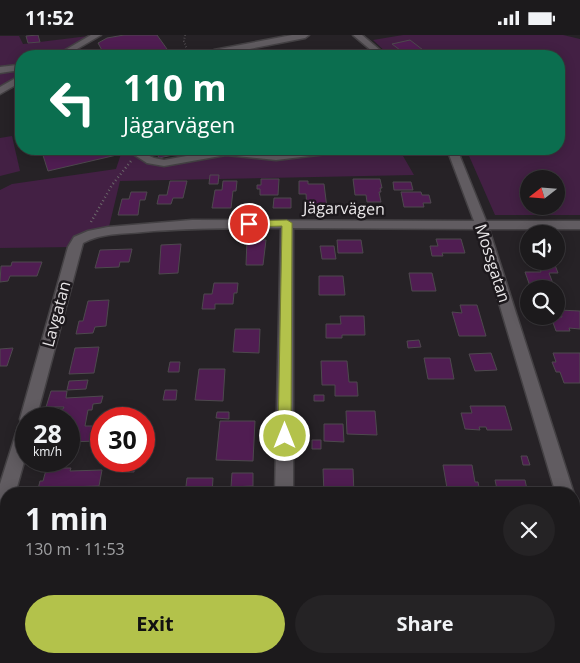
<!DOCTYPE html>
<html lang="en">
<head>
<meta charset="utf-8">
<style>
	:root { --surface:#1c1a1c; --page:#252325; --text:#f1f3f6; --muted:#a0a1a3; --line:#3a383b; --accent:#b3c24b }
	body { margin:0; font-family:"Open Sans",sans-serif; background:var(--page); color:var(--text); height:100vh; display:flex; flex-direction:column; font-size:19px; white-space:nowrap }
	* { box-sizing:border-box; margin:0 }
	p { font-size:16px; color:var(--muted) }
	.icon { flex:none; width:28px; height:28px; fill:none; stroke:currentColor; stroke-width:2; stroke-linecap:round; stroke-linejoin:round }
	.map { position:relative; flex:1; overflow:hidden }
	.drawer { position:absolute; left:0px; top:452px; width:580px; height:176px; display:flex; flex-direction:column; background:var(--surface); border-radius:20px 20px 0 0; box-shadow:0 2px 12px #0003,0 0 0 1px var(--line) }
	.drawer>* { flex:none }
	.banner { position:absolute; left:15px; top:15px; width:550px; height:105px; border-radius:20px; box-shadow:0 2px 12px #0003,0 0 0 1px var(--line); background:#0b6e4f; color:#fff; overflow:hidden }
	.needle { width:32px; rotate:253deg }
	.controls { position:absolute; left:520px; top:135px; display:grid; gap:10px }
	.controls a { display:grid; place-items:center; width:45px; height:45px; border-radius:50%; background:var(--surface); box-shadow:0 2px 12px #0003,0 0 0 1px var(--line); font-size:25px }
	.speed { position:absolute; left:15px; top:372px; display:flex; gap:10px; font-size:25px; font-weight:700; text-align:center }
	.speed>* { display:grid; place-content:center; width:65px; height:65px; border-radius:50%; background:var(--surface); box-shadow:0 2px 12px #0003,0 0 0 1px var(--line); line-height:1 }
	.speed small { font-size:12px; font-weight:400 }
	.speed .limit { border:8px solid #d22; background:#fff; color:#111 }
	.pin { position:absolute; display:grid; place-items:center; width:42px; height:42px; color:#fff; margin:-21px; border:2px solid #fff; border-radius:50%; box-shadow:0 1px 5px #0007 }
	.me { position:absolute; width:55px; margin:-28px; rotate:0deg; stroke-linejoin:round; filter:drop-shadow(0 0 4px #0008) }
	.turn { display:flex; align-items:center; gap:18px; height:105px; padding:0 25px; font-size:22px }
	.turn .icon { width:65px; height:65px; stroke-width:2.5 }
	.turn b { display:block; font-size:35px; line-height:42px }
	.round { display:grid; place-items:center; flex:none; width:52px; height:52px; border-radius:26px; background:var(--page) }
	.overview { display:flex; align-items:center; justify-content:space-between; height:85px; padding:0 25px }
	h1 { font-size:30px; font-weight:700; line-height:38px }
	.primary-button { display:flex; gap:10px; margin-top:auto; padding:10px 25px }
	.primary-button a { flex:1; height:58px; border-radius:30px; background:var(--accent); color:#111; font-size:20px; font-weight:700; line-height:58px; text-align:center }
	.primary-button a+a { background:var(--page); color:var(--text) }
	.status { display:flex; justify-content:space-between; align-items:center; height:35px; padding:0 25px; background:var(--surface); direction:ltr }
	.status svg { height:14px; fill:currentColor }
	.map>svg:first-child { display:block }
	.green { fill:#432044; fill-rule:evenodd }
	.building { fill:#501d52; stroke:#4e494e }
	.lines { fill:none; stroke-linecap:round; stroke-linejoin:round }
	.minor-casing { stroke:#444144; stroke-width:3 }
	.path-far1 { stroke:#6a6669; stroke-width:2; stroke-dasharray:0.5 2.5; stroke-linecap:butt }
	.path { stroke:#6a6669; stroke-width:2.5; stroke-dasharray:1 3; stroke-linecap:butt }
	.minor { fill:#615c61; fill-rule:evenodd }
	.route { fill:#b3c24b; stroke:#747e31 }
	.labels { text-anchor:middle; stroke-width:5; stroke-linejoin:round; paint-order:stroke }
	.street-label { font-size:16px; fill:#ebe8ea; stroke:#1d191d }
</style>
</head>
<body>
<div class="status"><b>11:52</b><svg viewBox="0 0 49 12"><path d="M0 12V9h3v3zM5 12V6h3v6zM10 12V3h3v9zM15 12V0h3v12zM26 1h20v11H26zM47 4h2v5h-2z"/></svg></div>
<div class="map">
<svg width="580" height="628" viewBox="0 0 580 628">
	<rect width="100%" height="100%" fill="#262226"/>
	<path class="green" d="M97 0 59 21H21V43L0 56V1H19L23 9Z
		M403 0H563L580 4V180H495L466 114H559V21H390L373 5ZM529 144H556V171H529Z
		M12 101 20 136 0 141V103Z
		M343 114H399L414 140 120 146 108 196 74 212 0 213V155L12 149 116 134 121 119H138L160 128 212 118 276 122Z"/>
	<path class="building" d="M38 0 40 7 28 8 26 1Z
		M124 0H157L172 21H105L98 8 107 3Z
		M410 5 431 21H408L392 9Z
		M313 16 319 21H271L291 18Z
		M41 114H118L121 119 48 136Z
		M155 114H200L159 123Z
		M210 140H219L218 149H209Z
		M261 144H279L278 160H260V154H257V150H261Z
		M353 144H380L382 153H380L381 157H379L381 167H367L366 160H355Z
		M170 146H187L183 163H173L171 169H157L159 160H167Z
		M223 146H237L236 156H233L231 173H212L215 155H222Z
		M299 146H308V149H324L327 173H307L306 159H299Z
		M393 147H411L413 155H394Z
		M131 157H147L145 165H140L138 180H118L122 164H129Z
		M401 157H421L422 160H429L431 168H423L424 172H404Z
		M274 163H291V173H273Z
		M436 204H461L465 218H442L443 221H432L430 211H438Z
		M247 205H266L263 230H246Z
		M337 205H361L363 218H338Z
		M181 209 178 238 159 239 161 210Z
		M320 211H334L336 224H322Z
		M132 214 129 227H120L119 232 95 233 100 215Z
		M12 227H42L37 241H10L8 246 0 247 1 231H11Z
		M555 230 558 238H549L555 254H531L525 237H541L539 231Z
		M409 238H432L436 256H412Z
		M319 241H343L345 260H319Z
		M214 248H238L237 258H234L233 269H215V274H202L204 259H212Z
		M109 265 106 291 95 292 93 298 76 299 79 286H83L88 266Z
		M460 270H477L486 301H459L452 277 462 278Z
		M559 275 580 276V294L569 293 570 296H556L551 282H562Z
		M340 281H364L365 300H342V303H326V289H341Z
		M235 294H260L259 318 233 317Z
		M419 305 421 312 408 313 407 306Z
		M99 312 94 338 69 339 75 313Z
		M13 313 7 331H0V314Z
		M491 318 497 335 475 336 469 319Z
		M553 318H580V348H564L560 337H556L552 327H556Z
		M424 323H450L454 344H428Z
		M321 326H347L349 347H357L358 361H335V350H322Z
		M170 327H180L179 337H168Z
		M199 334H225L223 366 195 365Z
		M88 345 86 354 67 355 69 346Z
		M165 355H177L176 365H163Z
		M51 356H67L66 363 103 361 101 368 93 369 92 375H88L85 391H100L97 406 69 407V384H58L60 374H63L64 372H46Z
		M314 360H324V366H314Z
		M470 371H505L512 395H487L486 392H479L480 395 465 394 461 378H472Z
		M346 376H375L377 400 347 399Z
		M217 377H229V384L216 383Z
		M220 386H255L253 426 216 425Z
		M324 389H343L344 407 324 406Z
		M312 405H321V414H312Z
		M521 421H527L530 430H523Z
		M44 426H63L61 433H71L70 436 102 435 99 451 66 452 65 459H40L41 454H38L40 446H43L46 435H42Z
		M123 426H136L134 437H121Z
		M443 430H472L475 447H478L480 457H477L478 459H448Z
		M323 434H353L354 459H324Z
		M232 438H253V451L231 452Z
		M187 443H213L212 459H185Z
		M495 445H525L528 459H498Z
		M6 536V553L0 554 4 537Z
		M3 599H6V622H30L28 628H0V612Z
		M126 622H205V625H195V628L125 627Z
		M328 622H377V628H328Z
		M468 622H514L515 628H469Z"/>
	<g class="lines">
		<g class="minor-casing">
			<path id="minor" d="M91 0H101L65 21H55Z
				M292 0H309L305 3 214 21H203L214 15Z
				M353 0H362L387 21H378Z
				M17 30 20 31V35L0 38V32Z
				M21 40V47L0 59V52Z
				M226 114 276 119 318 114H348L343 117 276 125 226 120 164 131 147 128 133 119 138 116 154 123 164 125Z
				M447 114H457L486 186H580V194H489L574 459V460L556 459 477 194 293 193V459H275L281 193C234 193 189 193 143 197 122 199 101 198 83 208L36 384H26V420L15 459H6V486L0 489V449L18 392 21 387 20 384 68 212 74 202 88 196 108 192 192 185 474 186Z
				M574 477 580 480V515L574 513Z
				M271 622H293V628H271Z"/>
		</g>
		<path class="path-far1" d="M185 0 184 6 189 21"/>
		<path class="path" d="M91 187 112 150 131 126"/>
		<use href="#minor" class="minor"/>
	</g>
	<path class="route" d="M287 185 292 188 291 401 289 405 285 406 280 405 278 401 282 191 249 192 244 189 249 186Z"/>
	<g class="labels">
		<g class="street-label">
			<text transform="translate(344 173) rotate(1)" y="6">Jägarvägen</text>
			<text transform="translate(493 228) rotate(72)" y="6">Mossgatan</text>
			<text transform="translate(56 279) rotate(-75)" y="6">Lavgatan</text>
		</g>
	</g>
</svg>
<div class="controls">
<a><svg class="needle" viewBox="-14 -14 28 28"><path d="M0-13l5 13h-10z" fill="#e53935"/><path d="M0 13l5-13h-10z" fill="#a0a1a3"/></svg></a>
<a><svg class="icon" aria-label="sound" viewBox="0 0 24 24"><path d="M4 9h4l5-4v14l-5-4H4zM17 9q2 3 0 6"/></svg></a>
<a><svg class="icon" aria-label="search" viewBox="0 0 24 24"><circle cx="10" cy="10" r="6"/><path d="M15 15l6 6"/></svg></a>
</div>
<div class="speed"><div>28<small>km/h</small></div><div class="limit">30</div></div>
<div class="pin" style="left:249px;top:189px;background:#d93025"><svg class="icon" aria-label="arrive" viewBox="0 0 24 24"><path d="M6 21V4h12l-3 4 3 4H6"/></svg></div>
<svg class="me" style="left:285px;top:401px" viewBox="-20 -20 40 40"><circle r="17" fill="#b3c24b" stroke="#fff" stroke-width="3"/><path d="M0-11L8 9 0 5-8 9z" fill="#fff"/></svg>
<div class="banner">
<div class="turn"><svg class="icon" aria-label="left" viewBox="0 0 24 24"><path d="M17 20v-9H6M10 6l-5 5 5 5"/></svg><div><b>110 m</b>Jägarvägen</div></div>
</div>
<section class="drawer">
<div class="overview"><div><h1>1 min</h1><p>130 m · 11:53</p></div><a class="round"><svg class="icon" aria-label="close" viewBox="0 0 24 24"><path d="M6 6l12 12M18 6L6 18"/></svg></a></div>
<div class="primary-button"><a>Exit</a><a>Share</a></div>
</section>
</div>
</body>
</html>
